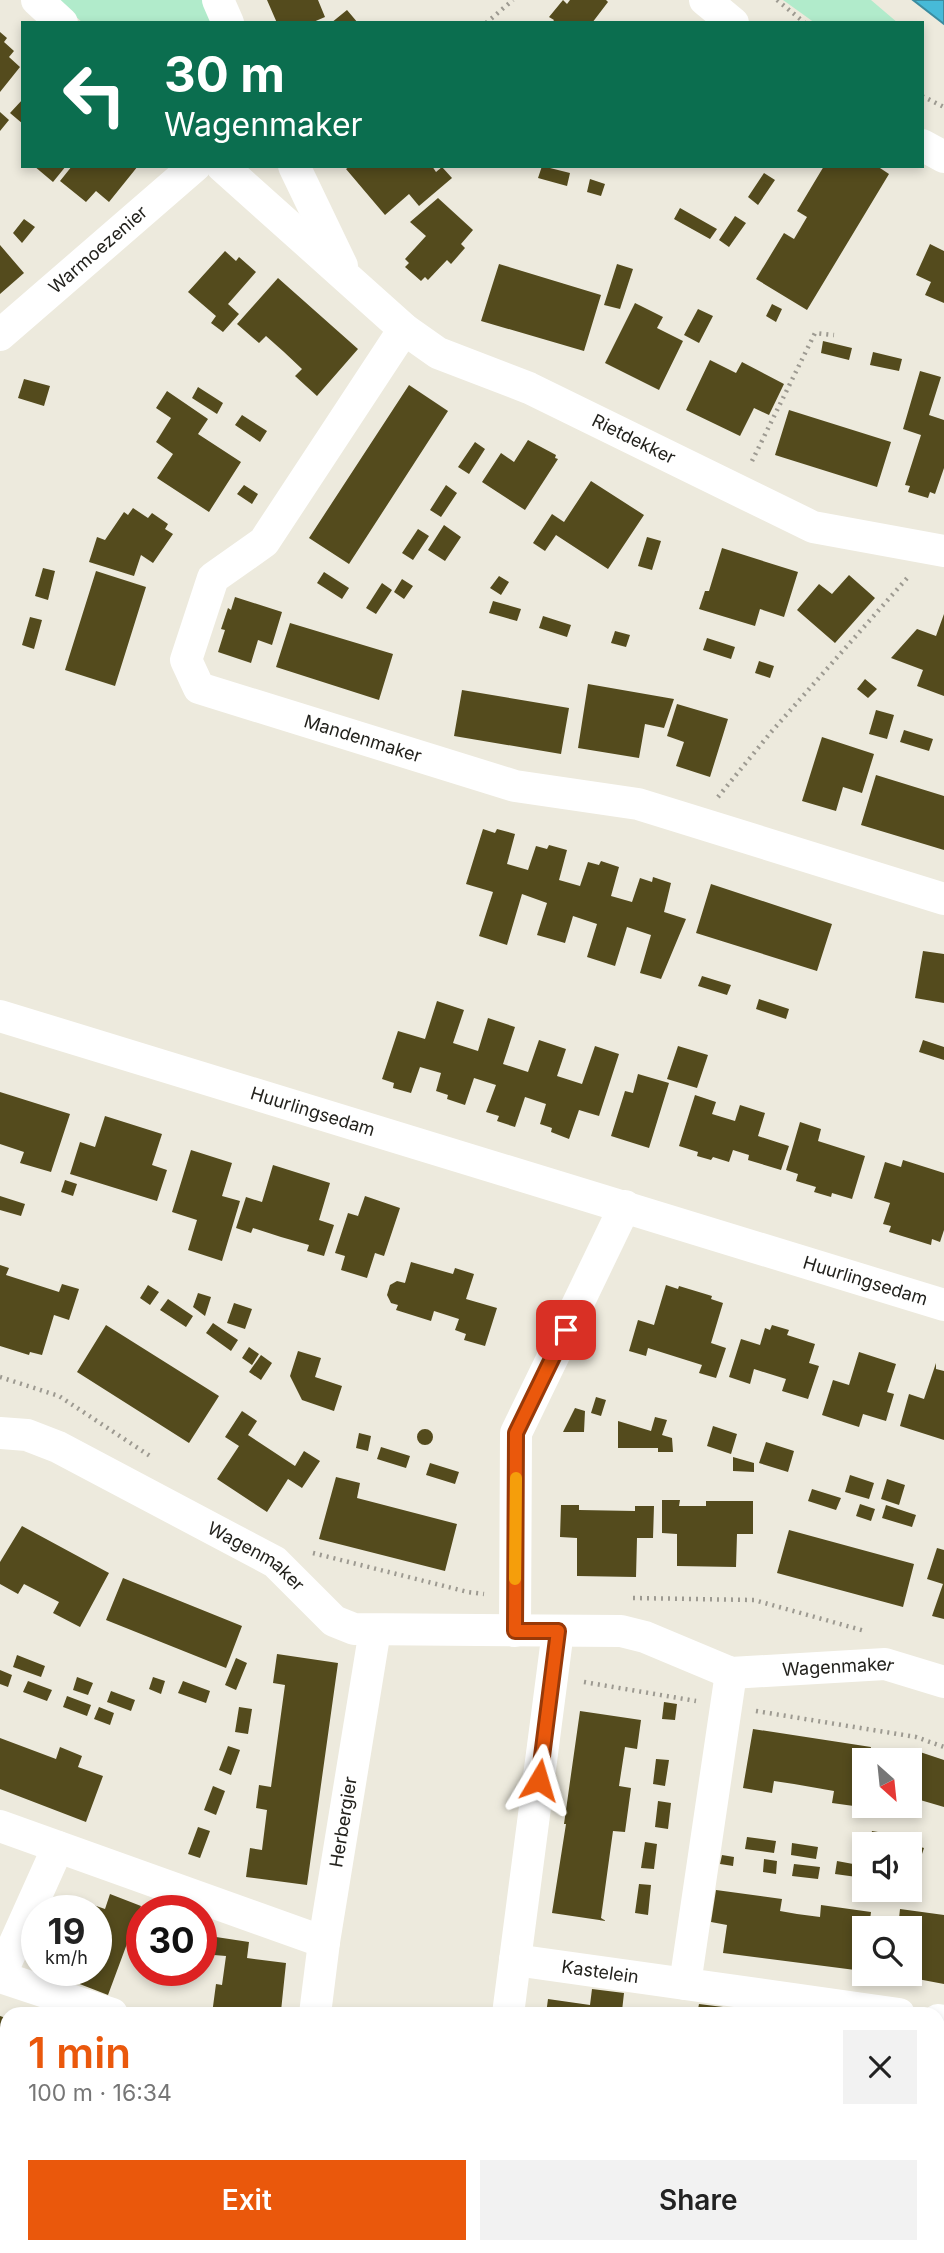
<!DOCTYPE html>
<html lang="en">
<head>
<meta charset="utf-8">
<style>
	:root { --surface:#fff; --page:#f2f2f2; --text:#222; --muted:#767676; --accent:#ea580c }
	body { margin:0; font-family:Inter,sans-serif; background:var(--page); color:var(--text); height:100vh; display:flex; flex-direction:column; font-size:26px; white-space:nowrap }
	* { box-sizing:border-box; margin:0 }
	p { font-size:23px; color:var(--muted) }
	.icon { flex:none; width:38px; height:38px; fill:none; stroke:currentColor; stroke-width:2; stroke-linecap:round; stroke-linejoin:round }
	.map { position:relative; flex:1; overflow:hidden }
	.panel { position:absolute; left:0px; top:2007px; width:945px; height:247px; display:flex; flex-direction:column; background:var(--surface); border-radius:21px 21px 0 0; box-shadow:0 4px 10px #0003 }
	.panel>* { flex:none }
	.hud { position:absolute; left:21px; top:21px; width:903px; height:147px; border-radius:0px; box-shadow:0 4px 10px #0003; background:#0b6e4f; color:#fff; overflow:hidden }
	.needle { width:46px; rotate:153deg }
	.controls { position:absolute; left:852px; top:1748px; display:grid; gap:14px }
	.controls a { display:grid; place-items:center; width:70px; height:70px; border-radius:0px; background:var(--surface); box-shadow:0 4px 10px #0003; font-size:35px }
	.speed { position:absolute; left:21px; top:1895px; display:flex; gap:14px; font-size:35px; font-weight:700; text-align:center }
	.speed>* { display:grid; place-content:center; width:91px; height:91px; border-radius:50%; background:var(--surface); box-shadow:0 4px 10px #0003; line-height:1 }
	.speed small { font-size:18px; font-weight:400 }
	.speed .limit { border:10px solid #d22; background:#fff; color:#111 }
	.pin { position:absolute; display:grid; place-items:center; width:60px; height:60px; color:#fff; margin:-30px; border-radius:14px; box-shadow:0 4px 10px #0006 }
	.me { position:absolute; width:77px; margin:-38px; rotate:7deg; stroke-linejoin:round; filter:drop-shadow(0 0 5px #0008) }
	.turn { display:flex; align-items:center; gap:24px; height:147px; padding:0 28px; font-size:32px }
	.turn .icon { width:91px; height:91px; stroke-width:2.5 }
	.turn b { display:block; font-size:49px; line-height:60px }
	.round { display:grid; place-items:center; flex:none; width:74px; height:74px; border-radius:0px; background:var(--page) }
	.head { display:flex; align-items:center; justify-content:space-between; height:119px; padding:0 28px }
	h1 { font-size:42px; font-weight:600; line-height:52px; color:var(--accent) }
	.action { display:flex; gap:14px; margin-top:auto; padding:14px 28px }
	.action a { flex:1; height:80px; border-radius:0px; background:var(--accent); color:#fff; font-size:28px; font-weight:600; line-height:80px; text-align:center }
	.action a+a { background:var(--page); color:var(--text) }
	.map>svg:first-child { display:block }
	.green { fill:#b1ebcb }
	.water { fill:#47bad8; stroke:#3c8ca0; stroke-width:2 }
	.building { fill:#544b1d }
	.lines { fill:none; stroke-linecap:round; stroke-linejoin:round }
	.path { stroke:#9d9a91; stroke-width:4.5; stroke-dasharray:2 5; stroke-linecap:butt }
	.minor { stroke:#fff; stroke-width:32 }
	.route-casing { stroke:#983908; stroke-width:18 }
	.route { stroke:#ea580c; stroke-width:12 }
	.slow { stroke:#f59e0b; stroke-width:12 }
	.labels { text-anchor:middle; stroke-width:7; stroke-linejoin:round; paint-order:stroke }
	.street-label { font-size:18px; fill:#23221d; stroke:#faf8ea }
</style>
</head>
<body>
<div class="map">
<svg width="944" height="2253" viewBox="0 0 944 2253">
	<rect width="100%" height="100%" fill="#edeadd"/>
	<path class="green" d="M57 0H203L213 23H83Z
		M783 0H871L898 23H815Z"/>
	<path class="water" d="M913 0H944V24Z"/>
	<path class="building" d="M267 0H318L325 17 311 23H277Z
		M563 0 567 4 570 0H606L608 2 592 23H552L554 20 549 17Z
		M347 10 358 23H331Z
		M0 32 7 38 4 42 14 51 9 57 20 67 0 92Z
		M23 99V124L10 113Z
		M0 112 9 120 0 131Z
		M34 166H66L53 182Z
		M72 166 91 167 138 166 109 202 96 191 86 202 60 181Z
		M350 166H432L436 172 442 167 452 178 419 206 409 194 385 215 346 169Z
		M542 166 570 173 567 186 538 178Z
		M824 166H877L889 174 807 310 756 279 784 233 794 239 807 217 797 211Z
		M764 173 775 180 758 205 748 197Z
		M590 179 605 184 601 196 587 192Z
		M438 198 473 230 461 244 465 248 451 264 447 260 428 280 425 277 421 281 405 267 409 263 405 259 426 236 410 222Z
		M680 208 717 229 710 239 674 219Z
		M735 216 746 223 729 247 719 240Z
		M24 219 35 227 22 243 13 233Z
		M930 244 944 251V303L925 295 931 282 916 275Z
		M0 245 24 273 0 294Z
		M225 251 236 261 239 257 256 272 228 304 239 314 223 332 211 323 216 316 188 292Z
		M499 264 601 295 584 351 481 321Z
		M617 264 633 269 620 309 604 305Z
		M278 278 358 349 317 396 295 376 302 369 284 352 266 336 259 343 237 324Z
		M635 303 663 317 657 328 683 341 659 390 605 363Z
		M772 304 782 309 776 322 766 316Z
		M698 309 713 316 699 343 684 335Z
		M823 341 852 348 849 360 821 353Z
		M873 352 902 359 899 371 870 365Z
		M710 360 736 373 742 362 784 384 769 415 754 408 740 436 686 410Z
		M920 371 941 377 929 415 944 420V468L935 494 930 492 928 498 908 492 910 486 905 485 921 435 903 429Z
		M24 379 50 386 44 406 18 398Z
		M409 385 448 411 349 564 309 538Z
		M198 387 223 403 217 414 192 398Z
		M167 391 208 419 198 434 241 462 209 512 157 478 173 454 156 442 171 418 156 408Z
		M789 410 891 442 877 487 775 455Z
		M242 415 267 431 260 442 235 425Z
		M528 440 556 455 555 458 558 459 525 510 482 482 501 453 514 462Z
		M475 442 485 449 469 474 458 467Z
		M591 481 644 515 608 569 556 535 545 551 533 543 552 514 564 522Z
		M244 485 258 494 252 504 237 494Z
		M446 485 457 493 441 517 430 510Z
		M133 508 148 518 152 513 168 524 165 529 173 534 153 563 141 555 134 576 89 562 97 537 105 540 124 512 128 515Z
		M444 525 461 537 445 561 428 550Z
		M418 529 429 536 413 560 402 553Z
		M647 537 661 541 652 570 638 566Z
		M722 548 798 572 784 617 760 609 755 626 699 609 705 591H709Z
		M43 568 55 571 48 600 35 596Z
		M96 571 146 587 115 686 65 670Z
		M324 572 349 588 342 599 317 583Z
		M849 575 875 598 835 643 797 610 819 584 832 594Z
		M499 576 509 582 501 595 490 588Z
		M402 579 413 586 404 599 394 592Z
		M382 583 392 590 376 614 366 608Z
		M235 597 282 612 272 645 258 640 251 663 218 652 225 630 221 629 228 608 231 610Z
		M493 601 521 609 517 621 489 613Z
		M944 614V696L917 686 923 670 891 658 917 629 936 636Z
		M543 616 571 625 567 637 539 628Z
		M30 617 42 620 34 649 22 645Z
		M290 623 393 654 379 700 276 667Z
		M615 631 630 635 626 647 611 643Z
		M707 638 735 647 731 659 703 650Z
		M759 661 774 666 770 678 755 673Z
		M865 679 877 689 868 698 857 689Z
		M588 684 674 699 664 728 645 724 639 758 578 748Z
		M462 690 569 708 561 754 454 736Z
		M677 704 728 719 710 777 676 766 684 742 667 736Z
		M876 710 894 715 887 739 869 734Z
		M904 730 933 739 929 751 900 742Z
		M822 737 874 754 862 793 843 787 836 811 802 801Z
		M876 775 944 796V850L861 825Z
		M483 829 495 833 497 829 515 834 507 864 528 870 536 846 547 849 549 845 567 850 559 880 580 886 588 862 599 865 601 861 619 867 611 896 632 902 640 878 652 882 653 877 671 883 664 912 686 919 661 979 640 973 651 935 627 927 615 966 587 957 597 924 573 916 565 943 537 935 547 903 522 894 507 945 479 936 493 892 466 884Z
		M711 884 832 924 817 971 696 933Z
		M923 951 944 954V1003L915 998Z
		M702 976 731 985 727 995 698 986Z
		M759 999 789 1009 786 1019 756 1009Z
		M437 1001 464 1010 453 1043 478 1051 488 1018 515 1027 503 1064 528 1072 539 1040 566 1049 557 1076 582 1084 595 1046 619 1054 599 1116 579 1110 569 1139 551 1132 552 1128 540 1124 546 1104 525 1097 515 1127 497 1121 499 1116 486 1112 496 1085 474 1078 465 1105 447 1099 448 1095 436 1091 441 1073 420 1067 411 1093 393 1088 394 1083 382 1079 398 1031 425 1039Z
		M923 1040 944 1047V1060L919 1052Z
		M678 1046 708 1055 697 1088 667 1079Z
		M638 1074 669 1083 649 1148 611 1136 625 1091 633 1093Z
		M0 1092 70 1114 51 1172 20 1163 24 1152 0 1144Z
		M695 1095 716 1102 712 1114 735 1121 740 1105 765 1113 758 1136 789 1146 781 1170 748 1160 749 1155 733 1150 729 1162 713 1157 711 1160 697 1156 698 1152 679 1146Z
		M105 1116 162 1134 152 1165 167 1170 157 1201 70 1174 80 1142 95 1147Z
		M800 1122 821 1129 818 1141 865 1156 852 1199 832 1193 831 1197 814 1192 816 1187 796 1181 798 1174 786 1170Z
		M191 1150 232 1163 222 1196 240 1201 222 1261 188 1250 197 1220 172 1212Z
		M903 1160 944 1173V1230L940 1242 932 1239 931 1245 889 1232 891 1226 883 1224 890 1203 874 1198 885 1162 901 1167Z
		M273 1165 330 1183 319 1220 334 1225 324 1256 307 1251 309 1245 281 1237 253 1228 251 1233 236 1228 246 1197 262 1202Z
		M65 1180 77 1184 73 1196 61 1192Z
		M0 1196 25 1204 21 1216 0 1210Z
		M365 1196 400 1208 384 1256 375 1253 367 1278 341 1270 345 1256 335 1253 348 1213 358 1216Z
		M411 1262 453 1274 455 1268 474 1274 466 1299 497 1308 485 1346 464 1340 466 1334 455 1330 459 1319 434 1311 431 1321 396 1310 398 1305 391 1303 387 1295 390 1285 397 1281 405 1283Z
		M0 1265 9 1268 6 1275 59 1292 62 1284 79 1289 69 1320 54 1315 42 1355 30 1352 29 1355 0 1346Z
		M148 1285 159 1292 150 1305 140 1298Z
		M666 1285 678 1289 679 1286 712 1296 711 1299 723 1303 711 1343 726 1348 716 1378 699 1373 702 1365 648 1348 646 1356 629 1351 638 1320 654 1325Z
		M198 1293 211 1297 205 1316 193 1307Z
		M168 1299 193 1316 186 1327 160 1310Z
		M234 1303 252 1309 245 1329 227 1323Z
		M213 1323 238 1340 231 1351 206 1333Z
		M106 1325 219 1396 189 1443 77 1372Z
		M772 1325 789 1330 787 1335 815 1344 809 1363 819 1366 808 1399 782 1391 786 1379 754 1369 750 1384 729 1377 741 1339 760 1345 765 1328 770 1330Z
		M249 1347 259 1354 252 1365 242 1358Z
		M298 1351 321 1358 315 1377 342 1386 334 1411 302 1400 290 1376Z
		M859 1352 896 1364 887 1392 894 1394 886 1421 863 1414 859 1427 822 1415 833 1380 849 1385Z
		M261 1355 272 1363 261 1380 249 1372Z
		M936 1363V1369L944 1371V1440L900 1426 909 1394 924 1399Z
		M596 1397 606 1400 601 1416 591 1413Z
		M575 1408 585 1411 584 1432H563Z
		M242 1411 257 1421 248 1435 295 1466 304 1451 320 1461 302 1488 288 1479 267 1512 217 1479 239 1446 225 1437Z
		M655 1417 667 1420 662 1435 672 1438 673 1452H658V1448H618V1421L651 1431Z
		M713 1426 737 1434 731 1454 707 1446Z
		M417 1437a8 8 0 1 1 16 0a8 8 0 1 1-16 0Z
		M359 1433 371 1436 368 1451 356 1448Z
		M766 1442 794 1451 788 1472 759 1463Z
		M381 1447 410 1456 406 1468 377 1459Z
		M733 1457 754 1463V1472L733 1471Z
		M430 1463 459 1472 455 1484 426 1475Z
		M850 1475 874 1483 869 1499 845 1492Z
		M336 1477 360 1483 357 1498 457 1524 445 1571 319 1539Z
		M887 1479 905 1485 899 1505 881 1499Z
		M812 1489 841 1498 836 1510 808 1501Z
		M662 1500H680L679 1506H706V1501H753V1534H737L736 1567 677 1566V1534L662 1533Z
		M860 1504 875 1509 871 1521 856 1516Z
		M561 1505H579V1510L635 1511V1506H654L653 1538H637L636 1577 577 1576V1538L560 1537Z
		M886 1505 916 1515 912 1527 882 1518Z
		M22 1526 109 1573 80 1627 53 1613 59 1602 24 1584 18 1594 0 1584V1562Z
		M789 1530 914 1564 903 1607 777 1573Z
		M937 1548 944 1550V1619L932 1616 943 1584 927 1579Z
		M123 1578 242 1626 226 1668 106 1620Z
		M277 1654 338 1663 307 1885 246 1877 250 1848 262 1850 267 1810 256 1808 259 1785 271 1787 285 1685 273 1683Z
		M17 1655 45 1666 41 1677 13 1667Z
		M236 1658 247 1663 236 1690 225 1685Z
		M0 1670 12 1675 8 1687 0 1684Z
		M77 1677 93 1683 88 1695 73 1690Z
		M153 1677 165 1681 161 1694 149 1689Z
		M28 1681 52 1690 47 1701 23 1692Z
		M183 1681 210 1691 206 1703 178 1693Z
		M111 1691 135 1700 131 1711 107 1702Z
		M67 1696 91 1705 87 1716 63 1707Z
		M664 1702 677 1704 675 1720 662 1719Z
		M99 1707 114 1713 110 1725 94 1719Z
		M239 1707 252 1709 248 1734 235 1732Z
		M580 1711 641 1720 637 1749 625 1747 619 1786 631 1788 625 1832 613 1831 601 1918 606 1921 552 1913 566 1824H564Z
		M753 1729 871 1747 869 1760H864V1786L861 1807 832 1803 834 1791 794 1784 774 1781 772 1793 743 1788Z
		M0 1738 56 1759 60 1747 82 1756 78 1767 103 1776 86 1822 0 1789Z
		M228 1746 240 1750 231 1775 219 1770Z
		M917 1751 944 1760V1807L910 1797V1773Z
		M656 1759 669 1760 665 1786 653 1784Z
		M213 1786 225 1791 216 1815 204 1810Z
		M658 1801 671 1803 668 1829 655 1827Z
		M198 1827 210 1831 200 1858 188 1854Z
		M872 1831 884 1833 882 1844H869Z
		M747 1837 776 1841 774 1853 745 1849Z
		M645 1842 657 1844 654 1869 641 1868Z
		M792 1843 818 1847 816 1859 791 1855Z
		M910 1844 924 1848 920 1860 910 1858Z
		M722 1855 734 1857 733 1866 720 1864Z
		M764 1859 777 1861 776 1874 763 1872Z
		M837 1861 864 1866V1878L835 1874Z
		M794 1864 820 1867 818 1879 792 1876Z
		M639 1884 651 1885 648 1915 635 1913Z
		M716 1890 782 1899 780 1911 797 1914 820 1917 821 1905 871 1912 869 1928H864L863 1971 723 1953 727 1925 711 1922Z
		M110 1894 141 1906 108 1995 77 1983 82 1970H96V1911H68L73 1898 105 1909Z
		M900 1909 944 1915V1984L907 1977V1974H910L911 1943 910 1928H898Z
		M216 1937 249 1942 247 1958 286 1963 281 2011H279L278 2014H212L216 1984 222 1985 226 1956 214 1955Z
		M592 1989 624 1993 622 2011 613 2010 612 2014H546L548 1999 590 2005Z
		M699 2004 731 2008 730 2014H697Z
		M0 2016 6 2018 3 2025 7 2026V2077L0 2074Z
		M0 2123 7 2126V2139L0 2137Z
		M57 2247H143L142 2253H62L63 2249Z
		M207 2247H255L254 2253H206Z
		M507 2247H556L555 2253H507Z
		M692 2247 721 2250V2253H692Z
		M739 2247H752L764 2249 763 2253H738Z"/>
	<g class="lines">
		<path class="path" d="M777 0 805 23
			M486 23 513 0
			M922 96 944 107
			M752 461 815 333 834 335
			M718 797 772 731 909 576
			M0 1377 59 1396 150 1456
			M313 1553 468 1592 484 1594
			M633 1598 754 1600 865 1631
			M584 1682 696 1701
			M756 1711 916 1737 944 1747"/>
		<g class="minor">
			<path d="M37 0 62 23"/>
			<path d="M218 0 228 23"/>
			<path d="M705 0 733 23"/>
			<path d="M922 145 944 157"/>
			<path id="s1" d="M222 166 404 329 438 353 529 388 813 527 944 551"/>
			<path d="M294 166 342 266"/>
			<path id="s2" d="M404 329 264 542 213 578 186 660 199 688 515 786 638 804 944 899"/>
			<path id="s3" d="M0 335 195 166"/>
			<path id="s4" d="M0 1016 944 1305"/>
			<path d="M572 1316 625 1206"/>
			<path id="s5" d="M0 1433 27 1435 58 1447 275 1562 334 1621 354 1629 621 1631 645 1637 731 1673 885 1664 944 1682"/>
			<path d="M515 1631 516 1433 566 1330"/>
			<path d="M0 1826 324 1942"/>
			<path id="s6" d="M515 1960 899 2014"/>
			<path d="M0 1976 58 1847"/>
			<path d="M0 1977 112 2014"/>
			<path d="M685 1984 731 1673"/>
			<path id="s7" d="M315 2014 324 1942 375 1630"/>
			<path d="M508 2014 558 1631"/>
			<path d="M938 2020 944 2021"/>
			<path d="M938 2150H944"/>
			<path d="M283 2253 284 2247"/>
			<path d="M477 2253 478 2247"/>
			<path d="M910 2253 912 2247"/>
		</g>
	</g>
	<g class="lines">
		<g class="route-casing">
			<path id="route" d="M539 1780 558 1631H515L516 1433 566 1330"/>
		</g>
		<use href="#route" class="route"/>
		<path class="slow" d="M515 1579 516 1478"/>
	</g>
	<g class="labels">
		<g class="street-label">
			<text dy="6" stroke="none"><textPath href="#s3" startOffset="130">Warmoezenier</textPath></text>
			<text dy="6" stroke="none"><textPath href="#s1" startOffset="500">Rietdekker</textPath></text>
			<text dy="6" stroke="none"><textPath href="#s2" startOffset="606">Mandenmaker</textPath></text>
			<text dy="6" stroke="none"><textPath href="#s4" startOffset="327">Huurlingsedam</textPath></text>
			<text dy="6" stroke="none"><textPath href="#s4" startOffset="905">Huurlingsedam</textPath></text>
			<text dy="6" stroke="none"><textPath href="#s5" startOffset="287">Wagenmaker</textPath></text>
			<text dy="6" stroke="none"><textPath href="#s5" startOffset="903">Wagenmaker</textPath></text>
			<text dy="6" stroke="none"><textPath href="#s7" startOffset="194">Herbergier</textPath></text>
			<text dy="6" stroke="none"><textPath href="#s6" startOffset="86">Kastelein</textPath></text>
		</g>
	</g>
</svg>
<div class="controls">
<a><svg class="needle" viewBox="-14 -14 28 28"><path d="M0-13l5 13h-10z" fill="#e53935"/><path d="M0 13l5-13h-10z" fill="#767676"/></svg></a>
<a><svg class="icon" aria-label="sound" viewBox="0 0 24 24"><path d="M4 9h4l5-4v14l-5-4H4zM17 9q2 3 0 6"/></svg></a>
<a><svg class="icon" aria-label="search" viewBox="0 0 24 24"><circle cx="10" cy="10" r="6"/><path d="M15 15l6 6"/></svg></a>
</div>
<div class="speed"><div>19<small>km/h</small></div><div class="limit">30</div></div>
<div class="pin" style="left:566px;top:1330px;background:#d93025"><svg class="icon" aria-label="arrive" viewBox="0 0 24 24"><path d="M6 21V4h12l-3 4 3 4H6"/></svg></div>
<svg class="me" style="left:539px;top:1780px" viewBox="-20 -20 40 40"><path d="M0-17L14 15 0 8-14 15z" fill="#ea580c" stroke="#fff" stroke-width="4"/></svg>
<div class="hud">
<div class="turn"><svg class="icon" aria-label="left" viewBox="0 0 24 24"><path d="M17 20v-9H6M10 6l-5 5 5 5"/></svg><div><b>30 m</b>Wagenmaker</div></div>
</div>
<section class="panel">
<div class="head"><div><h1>1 min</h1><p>100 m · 16:34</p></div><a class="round"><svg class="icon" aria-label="close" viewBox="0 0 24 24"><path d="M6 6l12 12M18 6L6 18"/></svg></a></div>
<div class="action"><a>Exit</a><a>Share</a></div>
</section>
</div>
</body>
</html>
